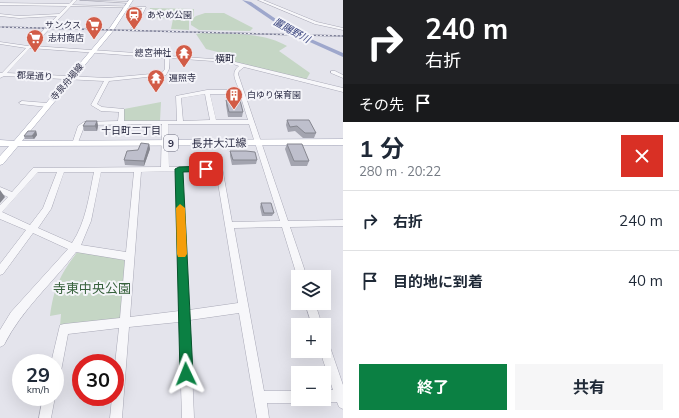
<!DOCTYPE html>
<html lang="ja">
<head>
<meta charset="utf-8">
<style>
	:root { --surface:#fff; --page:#f6f6f7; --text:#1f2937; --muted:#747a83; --line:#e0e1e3; --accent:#0b8043 }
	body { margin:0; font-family:Mulish,"Noto Sans JP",sans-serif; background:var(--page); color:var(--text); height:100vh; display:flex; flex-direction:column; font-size:15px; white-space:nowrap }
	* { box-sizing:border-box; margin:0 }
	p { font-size:13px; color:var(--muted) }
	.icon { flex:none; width:22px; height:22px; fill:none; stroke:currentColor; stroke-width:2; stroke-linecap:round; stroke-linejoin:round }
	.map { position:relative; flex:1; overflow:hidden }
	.side { display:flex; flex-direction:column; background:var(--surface); width:336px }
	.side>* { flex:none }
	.guide { background:#202124; color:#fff; overflow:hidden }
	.buttons { position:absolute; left:291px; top:270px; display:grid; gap:8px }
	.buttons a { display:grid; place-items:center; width:40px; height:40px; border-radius:0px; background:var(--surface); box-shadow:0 4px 16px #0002; font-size:20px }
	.speed { position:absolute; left:12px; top:354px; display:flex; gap:8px; font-size:20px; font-weight:700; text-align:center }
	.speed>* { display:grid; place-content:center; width:52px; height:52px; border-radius:50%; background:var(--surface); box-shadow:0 4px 16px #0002; line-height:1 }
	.speed small { font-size:10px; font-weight:400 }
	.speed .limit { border:6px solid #d22; background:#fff; color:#111 }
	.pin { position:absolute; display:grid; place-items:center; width:34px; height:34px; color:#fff; margin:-17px; border-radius:8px; box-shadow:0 2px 6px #0006 }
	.me { position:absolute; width:44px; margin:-22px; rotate:358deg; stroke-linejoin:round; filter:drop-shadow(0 0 3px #0008) }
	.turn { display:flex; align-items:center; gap:14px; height:84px; padding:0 16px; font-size:18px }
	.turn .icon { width:52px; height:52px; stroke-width:2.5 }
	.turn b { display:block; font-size:28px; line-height:34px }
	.then { display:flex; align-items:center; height:38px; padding:0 16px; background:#0003; gap:8px; font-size:15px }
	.round { display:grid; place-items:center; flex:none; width:42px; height:42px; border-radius:0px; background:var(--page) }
	.headline { display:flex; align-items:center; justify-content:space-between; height:68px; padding:0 16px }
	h1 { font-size:24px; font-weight:700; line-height:30px }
	.action { display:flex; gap:8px; margin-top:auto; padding:8px 16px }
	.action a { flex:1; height:46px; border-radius:0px; background:var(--accent); color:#fff; font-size:16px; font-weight:700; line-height:46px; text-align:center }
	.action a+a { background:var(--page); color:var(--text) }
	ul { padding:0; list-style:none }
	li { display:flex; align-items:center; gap:12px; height:60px; padding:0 16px; border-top:1px solid var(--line) }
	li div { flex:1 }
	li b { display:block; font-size:15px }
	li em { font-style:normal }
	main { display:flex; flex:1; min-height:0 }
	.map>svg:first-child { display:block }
	.green { fill:#c5d6c5 }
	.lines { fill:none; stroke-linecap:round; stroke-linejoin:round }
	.river { fill:#9ea7cc; fill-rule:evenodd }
	.minor-casing { stroke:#a9a9b7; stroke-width:1 }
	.major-casing { stroke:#a3a5b8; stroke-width:1 }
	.minor { fill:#f7f7fa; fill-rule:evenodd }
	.major { fill:#fff; fill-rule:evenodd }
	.rail-casing { stroke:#7c7e96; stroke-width:1.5 }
	.rail { stroke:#f4f4f9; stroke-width:1; stroke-dasharray:2; stroke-linecap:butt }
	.wall { fill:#a3a4af }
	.shaded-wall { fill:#85868f }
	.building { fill:#bebfcc; stroke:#85868f }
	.route { fill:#0b8043; stroke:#07532c }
	.slow { fill:#f59e0b }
	.labels { text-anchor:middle; stroke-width:4; stroke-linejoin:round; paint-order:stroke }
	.far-poi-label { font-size:9px; fill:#2b2c45; stroke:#f4f4f9; text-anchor:start }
	.far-street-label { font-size:9px; fill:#2b2c45; stroke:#f4f4f9 }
	.far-water-label { font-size:10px; font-style:italic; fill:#333e7a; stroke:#f4f4f9 }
	.far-neighbourhood-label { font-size:10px; fill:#1d1e36; stroke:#f4f4f9 }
	.shield { fill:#f4f4f9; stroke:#67687b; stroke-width:1 }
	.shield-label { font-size:10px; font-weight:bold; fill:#2b2c45 }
	.street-label { font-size:11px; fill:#2b2c45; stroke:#f4f4f9 }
	.near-park-label { font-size:13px; fill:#37613c; stroke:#f4f4f9 }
</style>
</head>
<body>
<main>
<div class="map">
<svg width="343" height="418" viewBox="0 0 343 418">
	<rect width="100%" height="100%" fill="#e4e4ec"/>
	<path class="green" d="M150 8 194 9V16L191 19 147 18Z
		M205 13H224L253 28 250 31 199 30 191 25V20L196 16Z
		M173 19 189 20V30L171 29Z
		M202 33C230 34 263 32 287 46L279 51 310 73 306 80 231 61 233 56 206 49 196 34Z
		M161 102 160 121H123L124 109Z
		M78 251 128 261 123 319 60 326 61 314 50 316C54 287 60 275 78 251Z"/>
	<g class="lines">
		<path class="river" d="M242 0 251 2 295 32 343 53V57L292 34Z"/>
		<g class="minor-casing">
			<path id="minor" d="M73 0H77L72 5 146 7 135 29 133 30 131 29 142 8 71 6 33 46 165 55 167 54 169 56 227 60 343 88V92L244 67 239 71 238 74 288 221 343 220V226L290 227 307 277H298V279L282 227 234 228 264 391H298V399H303L302 401 298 403H267L269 418H257L239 313 190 320 194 418H182L179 322 129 327 122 418H110L112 397H115V364L119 328 68 334 61 371 59 375 55 377V363H51L60 325 64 324 120 318 125 260 76 252C52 284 22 309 4 345L0 347V330L11 312 68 249 33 233 3 274 0 275V264L26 230 0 219V205L8 197 0 193V187L12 192 33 168H36L161 167 162 124 87 125 84 127 77 145H73L72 144 78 126 84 122 118 121 119 112 101 111 91 105 104 81 4 76 0 78V73H2L26 48 0 44V42L28 46 57 16 19 18 0 16V14L19 16 59 14 67 6 0 5V3L69 4ZM30 48 165 58V69L162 73 107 78 7 73ZM169 58 227 62 239 66C230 73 236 80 239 90H207L176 96 177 121H124V109L102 107 97 104 109 81 166 75 169 69ZM205 94 210 120 183 121 181 98ZM210 94H240L248 120H216ZM168 124H249L280 221 232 222 222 167H169ZM176 171 179 311 130 317 141 172ZM183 171H216L238 303 189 310ZM38 172H57L43 208 30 225 2 212ZM64 172H94C89 196 86 222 72 243L38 228 51 209ZM101 172H134L126 252 81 245 91 221Z
				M80 0 132 2 130 3Z
				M258 0H263L317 22 343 28V30L315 24Z
				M331 71H335L343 75V78L331 73Z
				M22 101 47 103 50 105 47 107 20 104 19 103Z
				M305 303H315L322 325H312Z
				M324 339 328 341 343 385V409L339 407 337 402H324L319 399H324V390H333L320 351H324Z
				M43 397H55L51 418H39Z"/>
		</g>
		<g class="major-casing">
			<path id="major" d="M129 0H133L113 31 22 141 343 139V145L18 146 3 164 0 165V156L9 146H0V140L14 141 109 29Z"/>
		</g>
		<use href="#minor" class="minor"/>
		<use href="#major" class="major"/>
		<g class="rail-casing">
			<path id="rail" d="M0 27 343 36"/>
		</g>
		<use href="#rail" class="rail"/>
	</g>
	<path class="wall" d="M226 100 243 112 242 117H228L226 105Z
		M287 120 316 133 314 138H303L295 131 288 132 286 125Z
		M97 121 98 126 97 131H84L83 126Z
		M36 131 37 135 34 139H25L24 136Z
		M149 144 150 149 144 166 125 165 124 160 138 150Z
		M287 144 309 161 307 166H291L285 149Z
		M230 151 257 160 256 164 232 165 230 156Z
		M261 203 274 213 272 216H262L260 207Z"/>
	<path class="shaded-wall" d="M97 121 98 126 97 131 95 126Z
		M36 131 37 135 34 139 32 136Z
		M149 144 150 149 144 166V161Z
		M0 190 5 197 0 203Z"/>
	<path class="building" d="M226 100H240L243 112H229Z
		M287 120H309L316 133H305L297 126 290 127Z
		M86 121H97L95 126H83Z
		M28 131H36L32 136H24Z
		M141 143 149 144 144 161 124 160 127 151 138 150Z
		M287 144H302L309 161H294Z
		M230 151H246L255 152 257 160H233Z
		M261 203H271L274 213H264Z"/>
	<path class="route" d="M206 166 210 169 208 171 183 172 193 374 191 379 186 381 182 379 180 374 175 169 179 167Z"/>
	<path class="slow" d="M180 204 185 208 187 254 185 257H178L177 254 176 208Z"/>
	<defs>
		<g id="station-pin" transform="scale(0.9)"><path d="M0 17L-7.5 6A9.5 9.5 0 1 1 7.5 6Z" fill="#d25c47" stroke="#f4f4f9"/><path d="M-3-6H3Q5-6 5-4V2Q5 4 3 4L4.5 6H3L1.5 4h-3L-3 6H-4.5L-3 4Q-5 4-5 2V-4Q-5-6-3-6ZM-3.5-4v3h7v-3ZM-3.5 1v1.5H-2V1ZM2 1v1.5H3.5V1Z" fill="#fff"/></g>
		<g id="supermarket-pin" transform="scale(0.9)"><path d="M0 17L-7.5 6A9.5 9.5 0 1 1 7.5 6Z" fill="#d25c47" stroke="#f4f4f9"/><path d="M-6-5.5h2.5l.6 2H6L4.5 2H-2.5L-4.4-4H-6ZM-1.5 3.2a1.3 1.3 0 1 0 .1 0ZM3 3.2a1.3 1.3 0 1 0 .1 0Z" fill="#fff"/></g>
		<g id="temple-pin" transform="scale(0.9)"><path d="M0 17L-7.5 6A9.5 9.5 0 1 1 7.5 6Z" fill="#d25c47" stroke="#f4f4f9"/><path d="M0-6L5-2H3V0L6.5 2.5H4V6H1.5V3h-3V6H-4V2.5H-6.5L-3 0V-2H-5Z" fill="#fff"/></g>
		<g id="building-pin" transform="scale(0.9)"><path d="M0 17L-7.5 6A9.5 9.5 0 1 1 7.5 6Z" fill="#d25c47" stroke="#f4f4f9"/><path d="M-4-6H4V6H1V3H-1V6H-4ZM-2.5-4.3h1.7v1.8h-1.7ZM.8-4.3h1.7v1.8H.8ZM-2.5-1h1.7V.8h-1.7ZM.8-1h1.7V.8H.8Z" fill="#fff"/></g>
	</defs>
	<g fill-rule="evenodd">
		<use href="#station-pin" x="134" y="15"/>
		<use href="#supermarket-pin" x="94" y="25"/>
		<use href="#supermarket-pin" x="35" y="38"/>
		<use href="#temple-pin" x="184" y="53"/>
		<use href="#temple-pin" x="156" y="78"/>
		<use href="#building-pin" x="234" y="95"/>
	</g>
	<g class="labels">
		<g class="far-poi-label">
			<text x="147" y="18">あやめ公園</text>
			<text x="81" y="28" text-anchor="end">サンクス</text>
			<text x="48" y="41">志村商店</text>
			<text x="171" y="56" text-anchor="end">總宮神社</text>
			<text x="169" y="81">遍照寺</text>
			<text x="247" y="98">白ゆり保育園</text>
		</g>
		<g class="far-street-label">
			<text transform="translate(35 76) rotate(3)" y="3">郡是通り</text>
			<text transform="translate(67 82) rotate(-50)" y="3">寺泉舟場線</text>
		</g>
		<g class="far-water-label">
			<text transform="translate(292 30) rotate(29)" y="4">置賜野川</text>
		</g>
		<g class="far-neighbourhood-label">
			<text x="225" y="62">横町</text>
			<text x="131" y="134">十日町二丁目</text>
		</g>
		<rect class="shield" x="164" y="135" width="14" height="16" rx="3"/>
		<g class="shield-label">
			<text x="171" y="147">9</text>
		</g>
		<g class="street-label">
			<text transform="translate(219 143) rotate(-1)" y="4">長井大江線</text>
		</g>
		<g class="near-park-label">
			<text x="92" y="293">寺東中央公園</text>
		</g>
	</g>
</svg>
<div class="buttons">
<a><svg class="icon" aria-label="layers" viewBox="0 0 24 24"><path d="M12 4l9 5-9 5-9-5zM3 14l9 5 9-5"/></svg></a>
<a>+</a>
<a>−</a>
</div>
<div class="speed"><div>29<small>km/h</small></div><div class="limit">30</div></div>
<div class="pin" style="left:206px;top:169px;background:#d93025"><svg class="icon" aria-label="arrive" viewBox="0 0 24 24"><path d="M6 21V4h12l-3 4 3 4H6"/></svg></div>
<svg class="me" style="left:186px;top:374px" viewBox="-20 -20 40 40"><path d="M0-17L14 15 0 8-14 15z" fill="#0b8043" stroke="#fff" stroke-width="4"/></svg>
</div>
<section class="side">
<div class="guide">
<div class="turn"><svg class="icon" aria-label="right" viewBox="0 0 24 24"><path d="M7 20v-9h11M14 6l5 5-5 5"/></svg><div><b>240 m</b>右折</div></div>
<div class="then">その先<svg class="icon" aria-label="arrive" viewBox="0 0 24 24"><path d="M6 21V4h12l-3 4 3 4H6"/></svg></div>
</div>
<div class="headline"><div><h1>1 分</h1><p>280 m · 20:22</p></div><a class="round" style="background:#d93025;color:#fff"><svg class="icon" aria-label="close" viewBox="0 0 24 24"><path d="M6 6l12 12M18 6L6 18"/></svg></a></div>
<ul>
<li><svg class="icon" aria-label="right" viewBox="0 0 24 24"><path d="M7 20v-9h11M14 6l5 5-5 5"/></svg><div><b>右折</b></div><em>240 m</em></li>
<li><svg class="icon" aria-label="arrive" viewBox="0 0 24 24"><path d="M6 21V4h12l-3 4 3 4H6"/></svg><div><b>目的地に到着</b></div><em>40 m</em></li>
</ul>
<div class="action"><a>終了</a><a>共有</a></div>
</section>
</main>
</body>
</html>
